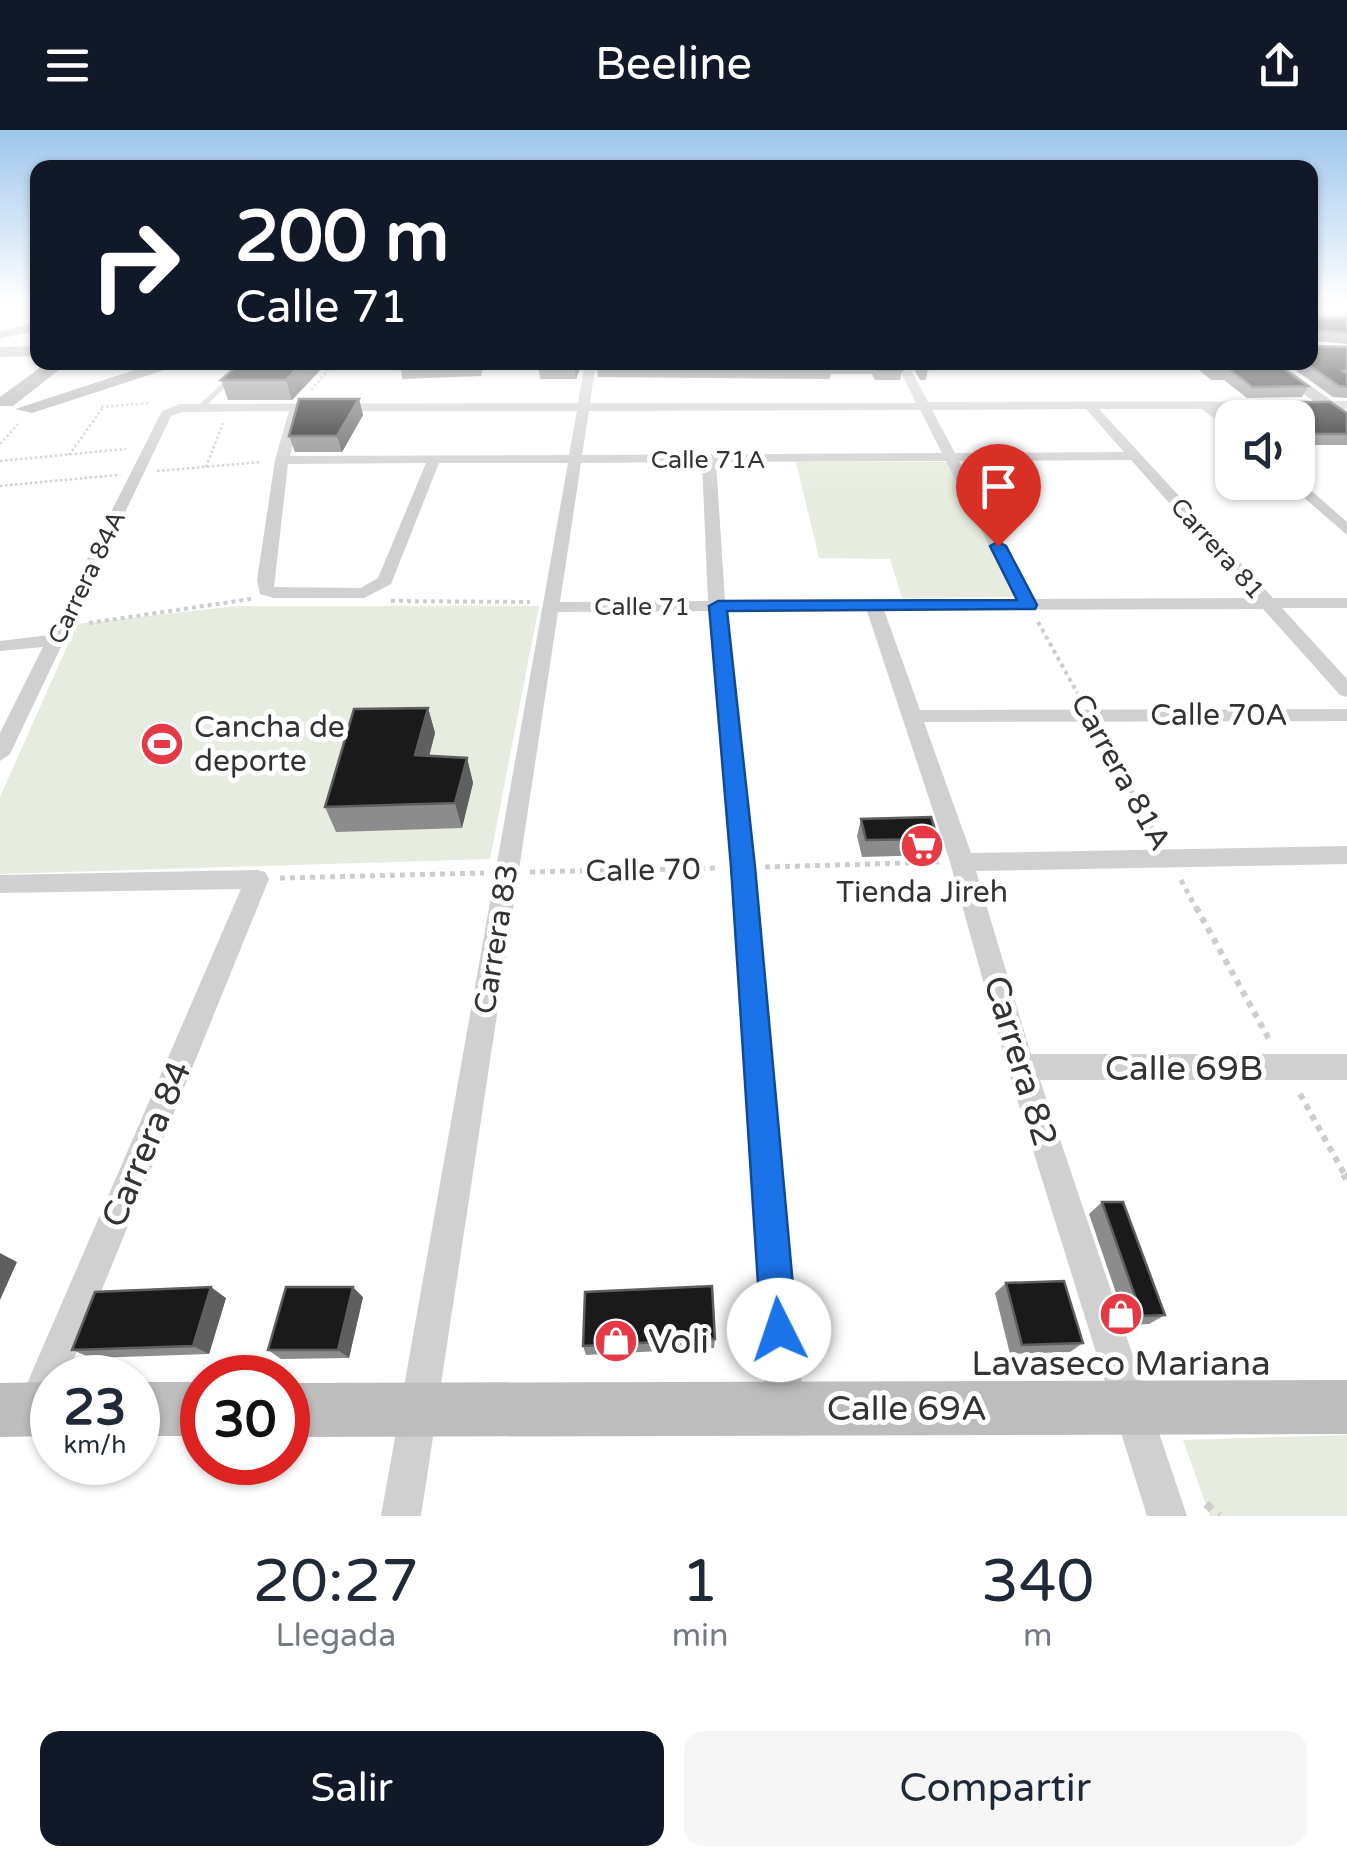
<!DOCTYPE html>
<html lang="es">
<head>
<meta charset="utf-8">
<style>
	:root { --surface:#fff; --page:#f6f6f7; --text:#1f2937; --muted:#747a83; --accent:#111827 }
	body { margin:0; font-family:"Varela Round",sans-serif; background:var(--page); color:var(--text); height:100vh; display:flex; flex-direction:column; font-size:38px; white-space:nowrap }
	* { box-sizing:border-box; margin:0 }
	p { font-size:32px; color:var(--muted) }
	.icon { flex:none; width:55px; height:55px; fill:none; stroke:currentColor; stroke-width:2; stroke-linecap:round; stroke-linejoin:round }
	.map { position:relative; height:1386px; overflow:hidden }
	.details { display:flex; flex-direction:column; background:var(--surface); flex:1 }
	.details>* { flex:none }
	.guide { position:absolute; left:30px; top:30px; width:1288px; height:210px; border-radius:20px; box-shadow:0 2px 8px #0004; background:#111827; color:#fff; overflow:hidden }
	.fabs { position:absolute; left:1215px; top:270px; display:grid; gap:20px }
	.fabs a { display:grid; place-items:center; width:100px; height:100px; border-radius:20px; background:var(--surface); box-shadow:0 2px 8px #0004; font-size:50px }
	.speed { position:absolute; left:30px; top:1225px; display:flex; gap:20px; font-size:50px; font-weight:700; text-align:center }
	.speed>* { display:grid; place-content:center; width:130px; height:130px; border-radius:50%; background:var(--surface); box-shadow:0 2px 8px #0004; line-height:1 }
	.speed small { font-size:25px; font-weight:400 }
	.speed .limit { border:15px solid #d22; background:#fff; color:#111 }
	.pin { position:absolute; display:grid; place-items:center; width:85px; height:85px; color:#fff; margin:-102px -42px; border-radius:50% 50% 50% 0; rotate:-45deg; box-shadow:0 0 10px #0007 }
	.pin .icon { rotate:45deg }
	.me { position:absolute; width:110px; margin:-55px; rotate:356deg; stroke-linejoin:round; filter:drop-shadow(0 0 8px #0008) }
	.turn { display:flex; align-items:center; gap:35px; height:210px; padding:0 40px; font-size:45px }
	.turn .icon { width:130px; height:130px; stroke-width:2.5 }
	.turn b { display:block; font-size:70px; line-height:85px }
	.eta { display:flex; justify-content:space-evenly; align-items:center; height:170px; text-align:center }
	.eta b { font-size:60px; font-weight:600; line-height:70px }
	.cta { display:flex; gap:20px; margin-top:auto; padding:20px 40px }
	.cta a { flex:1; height:115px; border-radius:20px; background:var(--accent); color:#fff; font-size:40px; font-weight:600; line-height:115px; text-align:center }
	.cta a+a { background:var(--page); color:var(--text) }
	header { display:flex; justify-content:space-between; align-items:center; height:130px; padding:0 40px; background:var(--accent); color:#fff; font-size:45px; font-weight:600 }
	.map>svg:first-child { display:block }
	.green { fill:#e6ecdf }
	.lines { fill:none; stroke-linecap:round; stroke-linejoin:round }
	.path-far4 { stroke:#cdcdcd; stroke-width:2.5; stroke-dasharray:2.5 2.5; stroke-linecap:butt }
	.path-far3 { stroke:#cdcdcd; stroke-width:4; stroke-dasharray:4 4; stroke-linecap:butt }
	.path-far2 { stroke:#cdcdcd; stroke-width:5; stroke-dasharray:5 5; stroke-linecap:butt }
	.path-far1 { stroke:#cdcdcd; stroke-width:6; stroke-dasharray:6 6; stroke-linecap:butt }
	.path { stroke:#cdcdcd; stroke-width:8; stroke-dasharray:8 8; stroke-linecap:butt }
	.lane-far1 { stroke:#d0d0d0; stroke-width:5 }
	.lane { stroke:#d0d0d0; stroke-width:6 }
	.street { fill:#d0d0d0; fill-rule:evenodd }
	.secondary { fill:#bdbdbd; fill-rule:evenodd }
	.primary { fill:#ababab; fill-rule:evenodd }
	.wall { fill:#8c8c8c }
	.shaded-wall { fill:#5f5f5f }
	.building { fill:#1a1a1a; stroke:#5f5f5f; stroke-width:2.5 }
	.route { fill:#1a73e8; stroke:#114b97; stroke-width:2.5 }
	.labels { text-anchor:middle; stroke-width:10; stroke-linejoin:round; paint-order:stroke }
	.far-street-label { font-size:25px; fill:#333; stroke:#fff }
	.street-label { font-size:30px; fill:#333; stroke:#fff }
	.poi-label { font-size:30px; fill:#333; stroke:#fff; text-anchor:start }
	.near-street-label { font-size:35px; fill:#333; stroke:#fff }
	.near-poi-label { font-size:35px; fill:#333; stroke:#fff; text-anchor:start }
</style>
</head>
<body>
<header><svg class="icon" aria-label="menu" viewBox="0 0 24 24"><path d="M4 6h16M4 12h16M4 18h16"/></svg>Beeline<svg class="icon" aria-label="share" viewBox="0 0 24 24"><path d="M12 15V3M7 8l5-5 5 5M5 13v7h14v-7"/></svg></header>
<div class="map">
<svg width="1347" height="1386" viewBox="0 0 1347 1386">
	<rect width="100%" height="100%" fill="#fff"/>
	<path class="green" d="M796 332H948L1020 467 902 468 890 429 819 428Z
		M237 476H539L490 729 0 744V667L77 494Z
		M1347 1305V1386H1210L1183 1310Z"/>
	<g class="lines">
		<path class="path-far4" d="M311 260 335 232
			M101 277 150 273
			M0 314 18 294
			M69 325 104 276
			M0 331 126 319
			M206 337 223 293
			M157 341 261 332
			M0 356 117 345"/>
		<path class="path-far3" d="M391 471 530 472
			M1038 492 1079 566
			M89 493 251 469"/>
		<path class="path-far2" d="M1101 606 1156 706
			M765 737 939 732
			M530 742 719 738
			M280 748 484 743
			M1181 750 1197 780"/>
		<path class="path-far1" d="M1196 777 1270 911
			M1300 964 1346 1047"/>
		<path class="path" d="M1344 1044 1347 1049
			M1206 1374 1219 1386"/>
		<path class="lane-far1" d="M203 275 248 232"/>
		<path class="lane" d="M201 277 206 272"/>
		<path class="street" d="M1310 181H1347V187H1310Z
			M585 232H596L590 273H916L896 232H907L928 272 1347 271V279H1216L1232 293V303L1202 279H1099L1273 468H1347V478H1282L1347 549V567L1340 565 1263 479 884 480 920 580 1347 579V591L924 592 971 723 1347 716V734L976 741 1031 924H1347V950H1040L1187 1386H1147L1007 937 950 732 867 481H726L755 737 804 1278 798 1291 785 1297 772 1291 766 1278 731 737 709 481 558 482 421 1386H381L568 333H439L391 454 364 468H274L260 464 257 450 275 330 289 281 182 282 171 286 10 624 0 631V603L43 517 0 521V511L49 505 162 281 180 274 578 273ZM1086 279 1124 322 955 323 932 280ZM920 280 942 323 582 325 589 281ZM301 281H577L569 325 290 326ZM1131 330 1254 468 1034 469 959 331ZM946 331 1017 470 725 471 716 332ZM702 332 708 471 560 472 581 333ZM426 333 378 448 361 458 274 457 288 334Z
			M1298 349 1347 392V405L1286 352H1298Z
			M257 740 265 742 269 749 66 1248H52V1282L48 1292 35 1298 22 1292 16 1279 241 759 0 763V745Z"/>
		<path class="secondary" d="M38 192V200L0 209V201Z
			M38 216V226L0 227V217Z
			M1259 232H1278L1347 282V295Z
			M1347 1250V1304L288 1307V1253Z
			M52 1252V1306L0 1307V1253Z
			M138 1252H202V1306H138Z"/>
		<path class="primary" d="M48 232H69L13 276H0V267Z
			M159 232H189L32 283 15 279Z"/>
	</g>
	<path class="wall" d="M1310 188H1347V214L1313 211V216L1347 217V268L1333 267 1284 232H1310Z
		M380 232H582L576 249H540L539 239H483L481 246 402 249 401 237H381Z
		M596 232H899L902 240 900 250H875L872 244H831L830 249 598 247Z
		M910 232H924L928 239 926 250H920Z
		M1190 232H1274L1308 256 1302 267 1247 268 1224 250H1211Z
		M325 235 292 270H228L221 250Z
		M359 269 363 285 342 322H295L289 306Z
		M1272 272 1347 283V315H1309L1298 306V288H1273L1267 283Z
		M428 578 435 603 429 626 467 628 473 653 462 698 336 702 325 677Z
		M861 689 938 709 932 725 862 727 857 706Z
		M1102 1072 1165 1185 1149 1194 1127 1195 1089 1084Z
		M1006 1153 1083 1213 1070 1222 1010 1224 995 1163Z
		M363 1167 349 1228 281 1229 268 1220Z
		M226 1168 209 1224 92 1228 72 1220Z
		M715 1209 714 1218 586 1225 583 1216Z"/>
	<path class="shaded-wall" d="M303 232H324L325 235 292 270 286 250Z
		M578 232H582L576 249 575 239Z
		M359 269 363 285 342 322 337 306Z
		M428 578 435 603 423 650 415 625Z
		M467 628 473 653 462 698 455 673Z
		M0 1123 17 1132 0 1170Z
		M211 1157 226 1168 209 1224 193 1216Z
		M353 1157 363 1167 349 1228 338 1220Z"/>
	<path class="building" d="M1310 188H1347V203L1315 200 1313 216 1347 217V240L1343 241 1347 243V257L1339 256 1304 232H1310Z
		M241 232H303L286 250H221Z
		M404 232H480L479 236 400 239Z
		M541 232H578L575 239H539Z
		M597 232H899L902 240H877L874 234H830L832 239 597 237Z
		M918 232H924L928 239H923Z
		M1207 232H1274L1308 256 1252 257 1229 239H1216Z
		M299 269H359L337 306H289Z
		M1272 272H1330L1347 283V304H1315L1298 291V288H1293Z
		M428 578 415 625 467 628 455 673 325 677 354 579Z
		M931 687 938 709 866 710 861 689Z
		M1102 1072H1123L1165 1185 1142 1186Z
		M1064 1151 1083 1213 1022 1215 1006 1153Z
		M712 1156 715 1209 583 1216 585 1162Z
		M211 1157 193 1216 72 1220 95 1162Z
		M286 1157H353L338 1220H268Z"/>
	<linearGradient id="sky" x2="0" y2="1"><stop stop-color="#9ec6ea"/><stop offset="0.47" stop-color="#fff"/><stop offset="1" stop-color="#fff" stop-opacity="0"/></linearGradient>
	<rect width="1347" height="366" fill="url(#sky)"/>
	<path class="route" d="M998 412 1006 416 1037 475 1035 479 727 481 755 737 797 1200 792 1213 779 1218 766 1213 761 1200 731 737 709 476 718 471 1017 470 990 416Z"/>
	<defs>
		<g id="stadium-disc" transform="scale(2.25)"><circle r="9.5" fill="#e63946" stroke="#fff"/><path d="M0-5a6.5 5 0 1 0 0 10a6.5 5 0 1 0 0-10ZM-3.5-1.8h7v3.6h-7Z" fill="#fff"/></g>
		<g id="supermarket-disc" transform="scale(2.25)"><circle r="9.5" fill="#e63946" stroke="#fff"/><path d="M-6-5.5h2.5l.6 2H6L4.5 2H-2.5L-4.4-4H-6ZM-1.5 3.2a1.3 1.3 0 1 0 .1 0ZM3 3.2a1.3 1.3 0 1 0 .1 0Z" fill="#fff"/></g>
		<g id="shop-disc" transform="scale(2.25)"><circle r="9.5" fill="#e63946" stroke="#fff"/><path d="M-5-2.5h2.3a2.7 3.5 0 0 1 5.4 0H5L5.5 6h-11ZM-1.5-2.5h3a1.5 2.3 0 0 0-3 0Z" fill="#fff"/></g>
	</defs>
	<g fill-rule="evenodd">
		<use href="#stadium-disc" x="162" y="614"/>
		<use href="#supermarket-disc" x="922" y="716"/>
		<use href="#shop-disc" x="1121" y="1184"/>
		<use href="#shop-disc" x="616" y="1211"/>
	</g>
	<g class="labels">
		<g class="far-street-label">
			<text x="708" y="338">Calle 71A</text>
			<text transform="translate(1218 418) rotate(48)" y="9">Carrera 81</text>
			<text transform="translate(86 447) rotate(-64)" y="9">Carrera 84A</text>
			<text x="642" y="485">Calle 71</text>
		</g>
		<g class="street-label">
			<text x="1219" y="595">Calle 70A</text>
			<text transform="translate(1121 642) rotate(61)" y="10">Carrera 81A</text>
			<text transform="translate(643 740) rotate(-1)" y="10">Calle 70</text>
			<text transform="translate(496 809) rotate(-81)" y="10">Carrera 83</text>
		</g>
		<g class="poi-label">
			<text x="194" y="607">Cancha de<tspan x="194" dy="34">deporte</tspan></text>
			<text x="922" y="772" text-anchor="middle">Tienda Jireh</text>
		</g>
		<g class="near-street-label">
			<text transform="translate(1021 931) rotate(73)" y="12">Carrera 82</text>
			<text x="1184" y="950">Calle 69B</text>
			<text transform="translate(146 1014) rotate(-67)" y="12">Carrera 84</text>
			<text x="907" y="1290">Calle 69A</text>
		</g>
		<g class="near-poi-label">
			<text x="648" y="1223">Voli</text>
			<text x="1121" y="1245" text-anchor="middle">Lavaseco Mariana</text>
		</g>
	</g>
</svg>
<div class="fabs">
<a><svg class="icon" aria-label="sound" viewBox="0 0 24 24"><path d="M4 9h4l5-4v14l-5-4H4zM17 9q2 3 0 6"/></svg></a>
</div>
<div class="speed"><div>23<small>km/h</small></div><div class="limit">30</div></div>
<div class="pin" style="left:998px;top:416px;background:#d93025"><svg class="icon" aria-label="arrive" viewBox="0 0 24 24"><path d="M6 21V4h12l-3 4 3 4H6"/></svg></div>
<svg class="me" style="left:779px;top:1200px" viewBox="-20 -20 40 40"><circle r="19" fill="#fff"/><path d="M0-13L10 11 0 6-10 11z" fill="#1a73e8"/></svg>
<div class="guide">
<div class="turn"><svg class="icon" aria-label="right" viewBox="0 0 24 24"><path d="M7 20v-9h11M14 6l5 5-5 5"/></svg><div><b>200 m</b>Calle 71</div></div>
</div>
</div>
<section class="details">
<div class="eta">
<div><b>20:27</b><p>Llegada</p></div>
<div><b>1</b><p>min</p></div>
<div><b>340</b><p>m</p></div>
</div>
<div class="cta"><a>Salir</a><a>Compartir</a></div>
</section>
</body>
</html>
